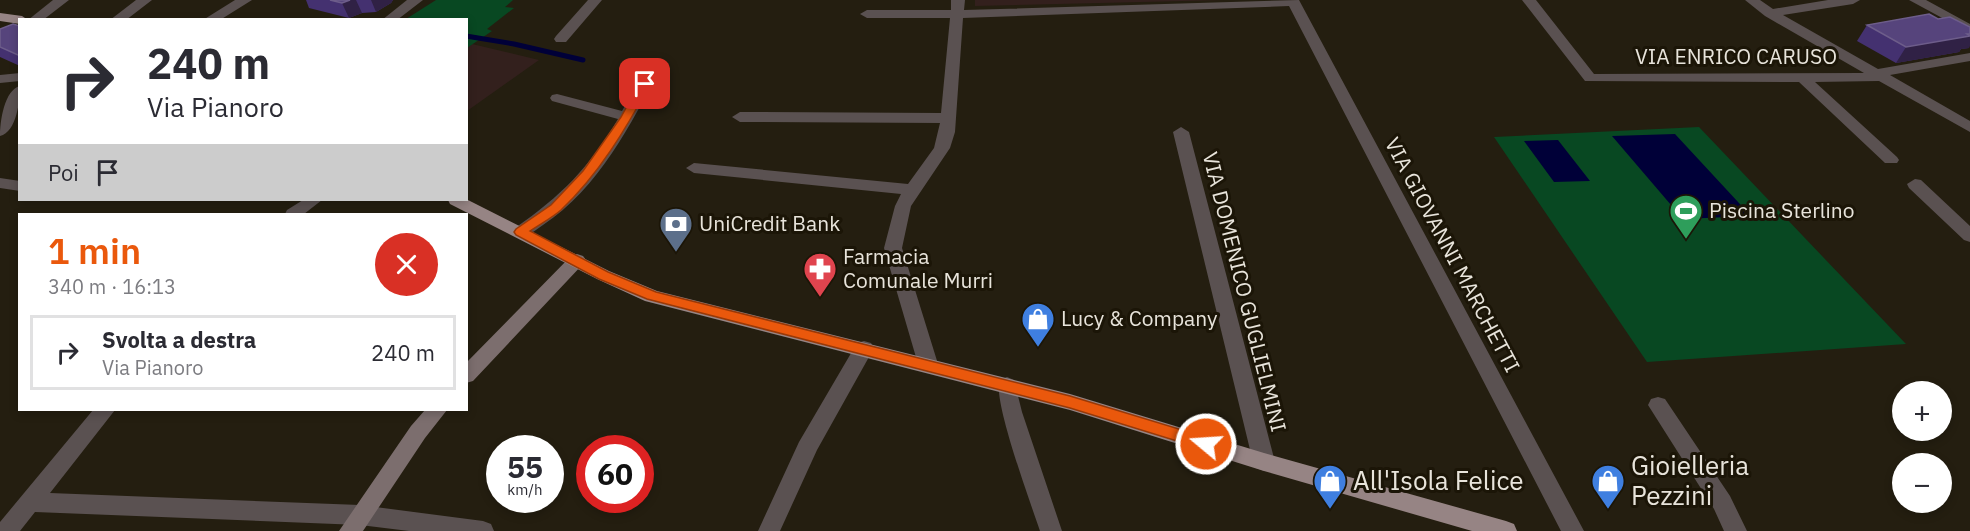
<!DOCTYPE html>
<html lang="it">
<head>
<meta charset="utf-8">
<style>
	:root { --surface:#fff; --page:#f2f2f3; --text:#2b2b33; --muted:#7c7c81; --line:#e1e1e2; --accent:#ea580c }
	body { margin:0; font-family:"IBM Plex Sans",sans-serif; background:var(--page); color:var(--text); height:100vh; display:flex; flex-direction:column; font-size:22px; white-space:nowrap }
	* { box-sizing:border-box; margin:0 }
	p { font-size:20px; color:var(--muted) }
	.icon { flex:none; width:33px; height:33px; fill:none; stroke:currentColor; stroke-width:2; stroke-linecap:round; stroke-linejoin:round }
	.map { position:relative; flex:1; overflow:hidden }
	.details { position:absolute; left:18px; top:213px; width:450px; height:198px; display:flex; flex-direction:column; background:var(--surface); border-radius:0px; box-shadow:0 3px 9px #0003 }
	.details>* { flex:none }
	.hud { position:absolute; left:18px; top:18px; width:450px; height:183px; border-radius:0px; box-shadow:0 3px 9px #0003; background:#fff; color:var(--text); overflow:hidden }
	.tools { position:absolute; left:1892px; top:381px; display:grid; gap:12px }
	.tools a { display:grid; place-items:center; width:60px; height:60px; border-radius:50%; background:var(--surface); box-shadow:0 3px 9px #0003; font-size:30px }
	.speed { position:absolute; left:486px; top:435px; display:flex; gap:12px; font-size:30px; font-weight:700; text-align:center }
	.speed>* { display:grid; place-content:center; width:78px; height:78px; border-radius:50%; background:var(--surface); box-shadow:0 3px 9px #0003; line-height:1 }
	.speed small { font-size:15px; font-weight:400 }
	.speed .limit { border:9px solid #d22; background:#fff; color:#111 }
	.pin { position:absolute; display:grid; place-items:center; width:51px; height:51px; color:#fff; margin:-26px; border-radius:12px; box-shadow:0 3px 9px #0006 }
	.me { position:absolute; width:66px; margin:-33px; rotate:288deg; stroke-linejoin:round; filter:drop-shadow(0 0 4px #0008) }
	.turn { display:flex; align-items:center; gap:21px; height:126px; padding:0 30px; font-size:27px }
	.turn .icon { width:78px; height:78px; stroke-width:2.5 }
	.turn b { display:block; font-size:42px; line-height:51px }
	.then { display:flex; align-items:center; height:57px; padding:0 30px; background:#0003; gap:12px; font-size:22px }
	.round { display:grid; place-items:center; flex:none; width:63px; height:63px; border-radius:32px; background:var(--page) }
	.summary { display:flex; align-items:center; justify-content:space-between; height:102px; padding:0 30px }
	h1 { font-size:36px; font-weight:600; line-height:45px; color:var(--accent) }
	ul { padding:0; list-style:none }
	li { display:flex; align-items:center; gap:18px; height:75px; margin:0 12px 9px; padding:0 18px; border:3px solid var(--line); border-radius:0px }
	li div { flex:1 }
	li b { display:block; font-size:22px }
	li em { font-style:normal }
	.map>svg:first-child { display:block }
	.education { fill:#33201d }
	.green { fill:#084822 }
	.water { fill:#000038 }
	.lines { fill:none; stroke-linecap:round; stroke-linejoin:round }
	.stream { stroke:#000038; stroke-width:5 }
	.street { fill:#5a5151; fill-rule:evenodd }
	.secondary { fill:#7c6e6e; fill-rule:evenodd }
	.primary { fill:#968484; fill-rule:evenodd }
	.wall { fill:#443170 }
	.shaded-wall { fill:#302145 }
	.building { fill:#56447c; stroke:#6d5d8a; stroke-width:1.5 }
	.route { fill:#ea580c; stroke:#983908; stroke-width:1.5 }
	.labels { text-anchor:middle; stroke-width:6; stroke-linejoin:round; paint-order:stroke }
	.street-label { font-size:21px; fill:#e8e4db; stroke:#1b1507 }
	.poi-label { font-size:21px; fill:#e8e4db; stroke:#1b1507; text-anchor:start }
	.near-poi-label { font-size:26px; fill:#e8e4db; stroke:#1b1507; text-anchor:start }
</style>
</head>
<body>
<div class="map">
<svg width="1970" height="531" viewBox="0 0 1970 531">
	<rect width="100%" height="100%" fill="#241e10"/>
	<path class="education" d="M975 0H1225L975 6Z
		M472 44 539 60 467 111V48Z"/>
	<path class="green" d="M436 0H513L505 7 514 8 487 29 492 31 467 48 466 20 406 19Z
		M1699 127 1906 344 1647 362 1494 137Z"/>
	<path class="water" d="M1675 134 1751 216 1683 219 1612 136Z
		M1558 140 1590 181 1554 182 1524 141Z"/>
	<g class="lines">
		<path class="stream" d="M466 36 514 44 583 60"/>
		<path class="street" d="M53 0H69L43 20H28Z
			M136 0H152L126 20H110Z
			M235 0H252L220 20H203Z
			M407 0H423L397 20H382Z
			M588 0H602L566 42H556L554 39 556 36Z
			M951 0H965L964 10 1299 0 1584 531H1561L1289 6 963 18 955 132 950 148 911 206 902 248 938 364 935 369 928 371 921 369 918 364 884 248 895 206 901 194 694 173 686 168 694 163 908 184 934 148 940 123 740 122 732 117 740 112 941 113 950 18H867L860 14 867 10H951Z
			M1522 0H1536L1594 74 1864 73 1765 16 1745 0H1760L1773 9 1828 0H1860L1853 4 1783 15 1878 69 1970 53V61L1890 75 1970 121V132L1879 81 1815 82 1897 157 1899 160 1897 163H1885L1799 82 1585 81Z
			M1909 0H1926L1970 24V33Z
			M654 63 661 67C631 124 599 188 543 225 534 231 526 239 515 236L512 232 515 228C561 196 589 168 618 119L552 101 550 98 552 95 557 94 622 111 647 67Z
			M20 73V81L0 83V75Z
			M20 86C20 100 17 132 0 136 0 122 4 90 20 86Z
			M1181 127 1189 132 1275 462 1272 468 1264 471 1256 468 1253 462 1173 132Z
			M0 178 20 181V191L0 188Z
			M1915 179 1921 180 1970 226V242L1964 240 1909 188 1907 184Z
			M303 200H322L304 214H285L287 210Z
			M864 341 871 343 874 348 817 450 780 531H758L799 442 857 343Z
			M1007 377 1014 380 1022 412 1062 531H1040C1032 507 991 396 1000 380Z
			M1658 397 1665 399 1730 496 1747 531H1724L1714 509 1648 405 1651 399Z
			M93 410H115L50 493 360 505 483 521 491 524 494 531H409L360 525 35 512 20 531H0V522Z"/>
		<path class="secondary" d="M577 254 583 256 586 260 583 264 473 381 466 383V363L571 256Z
			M425 410H447L425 438 363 531H339L411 426Z"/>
		<path class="primary" d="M0 13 22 16 28 20H20V24L0 21Z
			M466 199 609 271 657 291 1070 394 1264 453 1506 521 1514 524 1517 531H1472L1264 471 1070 410 645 301 597 279 450 204 448 200Z"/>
	</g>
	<path class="wall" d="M306 0H393L391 3 376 12 362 13 349 18 309 8Z
		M1867 25 1969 48 1961 49 1959 52 1896 63 1857 41Z
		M20 26V66L0 57V29Z"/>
	<path class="shaded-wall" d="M350 0H356L362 13 349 18 342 3Z
		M371 0H393L391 3 376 12Z
		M1967 34H1970V46L1969 48 1961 49 1959 52 1896 63 1906 47Z"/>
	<path class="building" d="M330 0H350L342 3Z
		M1929 14 1938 19 1950 17 1970 27V34H1967L1970 36 1906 47 1867 25Z
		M13 24 20 26V55H18L0 47V29Z"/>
	<path class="route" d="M645 81 650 84C626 129 599 174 561 210 552 218 540 224 530 231L608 272 656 292 1070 396 1212 439 1214 444 1212 448 1206 450 1070 408 647 299 599 279 516 235 514 232 516 229 551 205 583 171 621 117 639 84Z"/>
	<defs>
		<g id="stadium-pin" transform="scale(1.725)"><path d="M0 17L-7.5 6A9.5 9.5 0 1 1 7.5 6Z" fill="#2e9e5b" stroke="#1b1507"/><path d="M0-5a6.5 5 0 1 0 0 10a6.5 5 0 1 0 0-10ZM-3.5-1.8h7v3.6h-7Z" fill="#fff"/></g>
		<g id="bank-pin" transform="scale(1.725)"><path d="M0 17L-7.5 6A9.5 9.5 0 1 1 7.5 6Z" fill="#5c6f8a" stroke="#1b1507"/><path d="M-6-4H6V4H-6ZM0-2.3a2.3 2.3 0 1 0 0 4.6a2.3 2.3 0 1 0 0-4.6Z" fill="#fff"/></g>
		<g id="pharmacy-pin" transform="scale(1.725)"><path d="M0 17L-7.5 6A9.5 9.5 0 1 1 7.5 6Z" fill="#e0444e" stroke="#1b1507"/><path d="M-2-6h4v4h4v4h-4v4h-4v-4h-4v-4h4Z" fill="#fff"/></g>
		<g id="shop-pin" transform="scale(1.725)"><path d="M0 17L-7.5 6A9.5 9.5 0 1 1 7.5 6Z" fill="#3f7fe0" stroke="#1b1507"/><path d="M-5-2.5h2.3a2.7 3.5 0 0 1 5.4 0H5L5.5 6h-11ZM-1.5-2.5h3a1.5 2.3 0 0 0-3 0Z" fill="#fff"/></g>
	</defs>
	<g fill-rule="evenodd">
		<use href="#stadium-pin" x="1686" y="211"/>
		<use href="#bank-pin" x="676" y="224"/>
		<use href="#pharmacy-pin" x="820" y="269"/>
		<use href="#shop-pin" x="1038" y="319"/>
		<use href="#shop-pin" x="1330" y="481"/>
		<use href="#shop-pin" x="1608" y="481"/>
	</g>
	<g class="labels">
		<g class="street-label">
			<text x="1736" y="64">VIA ENRICO CARUSO</text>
			<text transform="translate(1452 255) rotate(62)" y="7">VIA GIOVANNI MARCHETTI</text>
			<text transform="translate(1244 292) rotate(76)" y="7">VIA DOMENICO GUGLIELMINI</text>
		</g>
		<g class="poi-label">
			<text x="1709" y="218">Piscina Sterlino</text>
			<text x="699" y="231">UniCredit Bank</text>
			<text x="843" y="264">Farmacia<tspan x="843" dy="24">Comunale Murri</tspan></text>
			<text x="1061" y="326">Lucy &amp; Company</text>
		</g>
		<g class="near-poi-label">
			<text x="1631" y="475">Gioielleria<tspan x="1631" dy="30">Pezzini</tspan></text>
			<text x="1353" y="490">All'Isola Felice</text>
		</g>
	</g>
</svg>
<div class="tools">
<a>+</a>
<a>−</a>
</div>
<div class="speed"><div>55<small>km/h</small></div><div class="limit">60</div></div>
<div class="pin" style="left:645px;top:84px;background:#d93025"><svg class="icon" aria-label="arrive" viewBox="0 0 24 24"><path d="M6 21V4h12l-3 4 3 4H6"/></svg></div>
<svg class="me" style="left:1206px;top:444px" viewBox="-20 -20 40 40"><circle r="17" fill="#ea580c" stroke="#fff" stroke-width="3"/><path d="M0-11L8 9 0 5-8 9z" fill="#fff"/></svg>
<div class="hud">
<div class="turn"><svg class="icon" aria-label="right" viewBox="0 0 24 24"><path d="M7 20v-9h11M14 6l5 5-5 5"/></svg><div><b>240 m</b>Via Pianoro</div></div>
<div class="then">Poi<svg class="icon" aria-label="arrive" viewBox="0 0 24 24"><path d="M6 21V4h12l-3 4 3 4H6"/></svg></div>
</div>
<section class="details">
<div class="summary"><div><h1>1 min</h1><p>340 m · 16:13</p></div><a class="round" style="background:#d93025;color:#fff"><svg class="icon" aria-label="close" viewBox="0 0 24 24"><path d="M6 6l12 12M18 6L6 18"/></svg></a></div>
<ul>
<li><svg class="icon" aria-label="right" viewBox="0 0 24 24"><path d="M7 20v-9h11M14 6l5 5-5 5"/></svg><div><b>Svolta a destra</b><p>Via Pianoro</p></div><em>240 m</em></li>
</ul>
</section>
</div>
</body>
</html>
